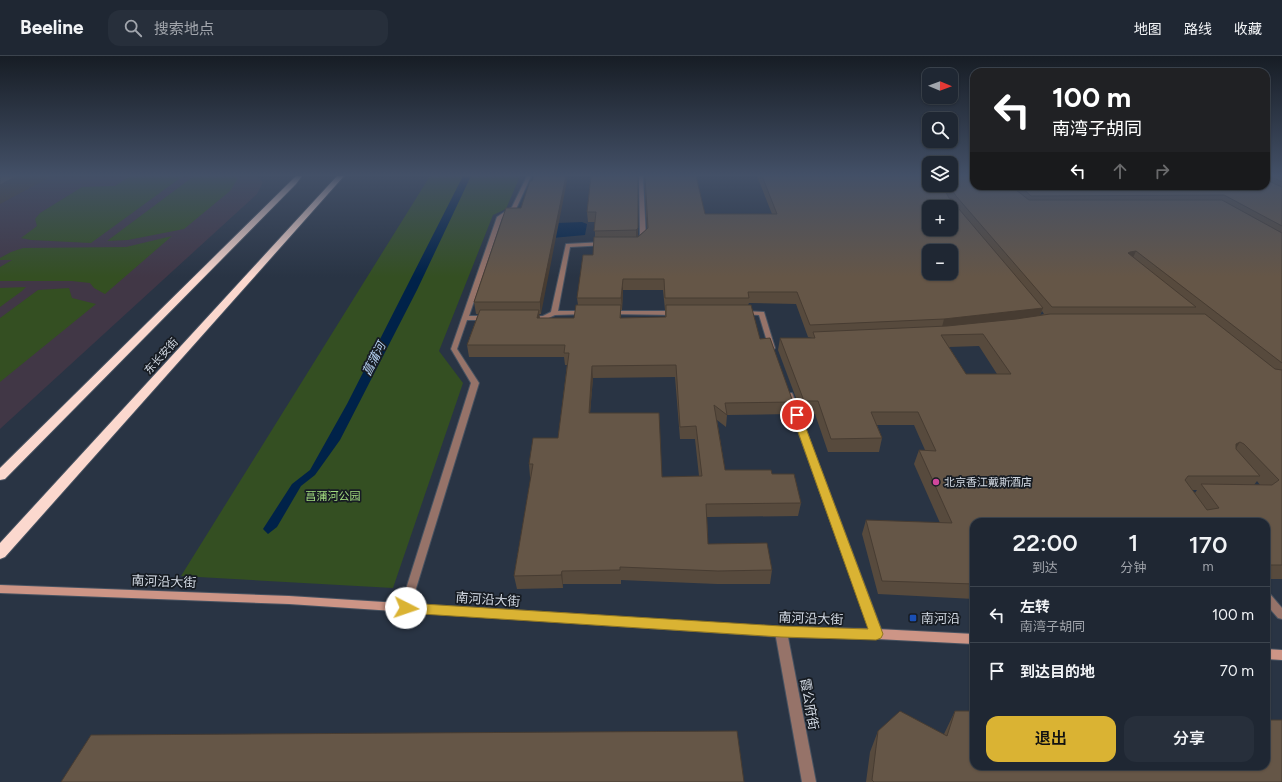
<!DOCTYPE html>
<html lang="zh">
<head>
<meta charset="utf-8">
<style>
	:root { --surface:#1f2733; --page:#272f3b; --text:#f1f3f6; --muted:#a1a5ac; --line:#3c444e; --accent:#dab333 }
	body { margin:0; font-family:Figtree,"Noto Sans SC",sans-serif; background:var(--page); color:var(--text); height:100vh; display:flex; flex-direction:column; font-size:15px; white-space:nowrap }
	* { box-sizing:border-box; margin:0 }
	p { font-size:13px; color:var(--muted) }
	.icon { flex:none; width:22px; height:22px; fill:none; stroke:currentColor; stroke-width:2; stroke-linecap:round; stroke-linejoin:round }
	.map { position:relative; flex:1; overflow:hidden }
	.sheet { position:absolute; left:970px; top:462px; width:300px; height:252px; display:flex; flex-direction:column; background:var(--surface); border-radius:12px; box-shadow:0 1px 3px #0004,0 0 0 1px var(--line) }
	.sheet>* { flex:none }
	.hud { position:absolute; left:970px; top:12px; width:300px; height:122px; border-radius:12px; box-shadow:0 1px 3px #0004,0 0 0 1px var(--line); background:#202124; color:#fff; overflow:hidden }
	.needle { width:26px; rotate:91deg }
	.fabs { position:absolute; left:922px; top:12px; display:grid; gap:8px }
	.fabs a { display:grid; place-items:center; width:36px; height:36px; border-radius:8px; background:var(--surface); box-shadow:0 1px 3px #0004,0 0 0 1px var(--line); font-size:20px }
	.pin { position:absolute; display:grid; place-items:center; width:34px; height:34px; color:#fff; margin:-17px; border:2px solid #fff; border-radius:50%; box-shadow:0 1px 4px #0007 }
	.me { position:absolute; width:44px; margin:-22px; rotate:94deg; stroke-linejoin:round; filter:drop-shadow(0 0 3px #0008) }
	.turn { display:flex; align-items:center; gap:14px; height:84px; padding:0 16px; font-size:18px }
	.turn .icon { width:52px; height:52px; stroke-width:2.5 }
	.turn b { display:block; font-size:28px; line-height:34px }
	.lanes { display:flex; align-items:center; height:38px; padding:0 16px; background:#0003; justify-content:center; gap:20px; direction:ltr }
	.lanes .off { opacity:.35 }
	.eta { display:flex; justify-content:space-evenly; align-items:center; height:68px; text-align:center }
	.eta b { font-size:24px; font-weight:600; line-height:28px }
	.primary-button { display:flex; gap:8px; margin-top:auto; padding:8px 16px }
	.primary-button a { flex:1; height:46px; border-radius:12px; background:var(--accent); color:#111; font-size:16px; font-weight:600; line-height:46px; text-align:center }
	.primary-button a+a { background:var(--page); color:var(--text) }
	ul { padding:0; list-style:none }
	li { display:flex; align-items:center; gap:12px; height:56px; padding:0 16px; border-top:1px solid var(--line) }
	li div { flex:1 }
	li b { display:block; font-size:15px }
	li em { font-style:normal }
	header { display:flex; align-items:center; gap:24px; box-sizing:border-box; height:56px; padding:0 20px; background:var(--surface); border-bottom:1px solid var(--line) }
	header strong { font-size:19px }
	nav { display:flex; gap:22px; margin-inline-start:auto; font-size:14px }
	.search { width:280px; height:36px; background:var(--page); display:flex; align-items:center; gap:10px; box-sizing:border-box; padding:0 14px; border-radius:12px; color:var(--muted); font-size:15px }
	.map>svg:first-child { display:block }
	.commercial { fill:#413746 }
	.green { fill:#344f22 }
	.water { fill:#002249 }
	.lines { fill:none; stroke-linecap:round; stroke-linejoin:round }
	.lane-casing { stroke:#475260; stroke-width:2 }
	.street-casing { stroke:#475260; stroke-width:2 }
	.secondary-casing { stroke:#475260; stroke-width:2 }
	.highway-casing { stroke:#475260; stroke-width:2 }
	.lane { fill:#967369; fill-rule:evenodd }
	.street { fill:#967369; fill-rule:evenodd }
	.secondary { fill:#cd9586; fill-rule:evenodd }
	.highway { fill:#fbd8ce; fill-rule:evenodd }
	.wall { fill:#574a3d; fill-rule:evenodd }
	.shaded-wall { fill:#473c32 }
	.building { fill:#655647; stroke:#473c32; fill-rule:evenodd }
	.route { fill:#dab333; stroke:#8e7421 }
	.hotel-dot { fill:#d1479c; stroke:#171c23; stroke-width:1.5 }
	.transit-dot { fill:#1a4fb4; stroke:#171c23; stroke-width:1.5 }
	.labels { text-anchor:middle; stroke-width:3.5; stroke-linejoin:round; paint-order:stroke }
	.street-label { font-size:11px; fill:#d1d8e2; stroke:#171c23 }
	.poi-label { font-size:11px; fill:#d1d8e2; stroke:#171c23; text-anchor:start }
	.park-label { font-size:11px; fill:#a2db7f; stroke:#171c23 }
	.water-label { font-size:12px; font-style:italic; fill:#b3ceee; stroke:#171c23 }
	.near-street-label { font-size:13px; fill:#d1d8e2; stroke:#171c23 }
	.near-poi-label { font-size:13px; fill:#d1d8e2; stroke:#171c23; text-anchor:start }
</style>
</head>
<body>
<header>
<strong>Beeline</strong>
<div class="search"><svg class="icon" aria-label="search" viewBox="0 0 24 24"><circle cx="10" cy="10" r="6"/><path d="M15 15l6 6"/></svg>搜索地点</div>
<nav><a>地图</a><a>路线</a><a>收藏</a></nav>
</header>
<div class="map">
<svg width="1282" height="726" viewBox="0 0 1282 726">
	<rect width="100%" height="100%" fill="#293444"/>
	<path class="commercial" d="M0 120H256L263 126 257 138 0 373Z"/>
	<path class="green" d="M130 120H183L91 187 31 184 21 182 37 170 35 163 40 157 82 131 115 130Z
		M194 120H234L238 122 230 135 184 173 128 184 107 185Z
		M430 120H520L506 153 493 159 439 295 463 327 393 532 181 520Z
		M172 180 105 238 94 232 90 227 72 225H0V211L12 204H0V202L11 196 23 192 126 191Z
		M26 231 22 235 0 251V232Z
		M69 232 72 242 96 248 0 326V262L38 234Z"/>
	<path class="water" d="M463 120H471L417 234 340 384 315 419 301 430 277 471 268 478 263 473 292 428 310 414 347 348Z
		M582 166 587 168 585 179 552 182 557 167Z"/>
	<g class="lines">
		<g class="lane-casing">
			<path id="lane" d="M527 120H531L516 153 502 162 469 260H487L490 262 487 264H467L457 293 479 327 410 552 409 555 405 556 401 555 400 552 471 327 451 293 497 161 512 151Z
				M639 120H643L646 183 643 187 641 188 638 186 640 183Z
				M604 186 607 188 606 189 570 191 558 255H585L588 257 587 258 555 259 544 264 528 263V261L543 260 551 256 566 188Z
				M611 255H675L678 257 675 259 609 258 608 257Z
				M743 255 764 256 775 292 774 293H770L769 292 759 259 741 258 740 257Z
				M786 337H792L793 339 883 578 881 581 877 583 873 581 871 578 785 339Z
				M1266 537 1270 538 1282 552V563L1278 562 1266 548Z"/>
		</g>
		<g class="street-casing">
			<path id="street" d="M781 571 785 573 787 576 816 726H802L775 576 777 573Z"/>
		</g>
		<g class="secondary-casing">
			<path id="secondary" d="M0 529 289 540 781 571 877 573 974 578V588L877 583 781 581 289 548 0 537Z
				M1266 593 1282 594V604L1266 603Z"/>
		</g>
		<g class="highway-casing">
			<path id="highway" d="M296 120H302L296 128 5 423 0 424V412Z
				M337 120H344L5 501 0 503V487Z"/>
		</g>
		<use href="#lane" class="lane"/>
		<use href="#street" class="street"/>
		<use href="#secondary" class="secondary"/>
		<use href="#highway" class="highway"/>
	</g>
	<path class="wall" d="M638 120V180L647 173 644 120H696L705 158H772L757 120H929V129L974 130H1266V120H1282V523H1266V466H974V543L878 538 862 478 866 464 940 467 914 408 919 394H925L914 369H877L882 382 879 396H828L815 358H802L778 294 780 282H812L808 281 796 248 749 247 748 249 760 283 793 346 791 358 727 359 726 371 717 364 725 414 772 418 801 447 798 460 707 461 708 488 772 514 770 528H717L621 524V528H563V532L517 533 514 520 531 421H530L529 408 558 382 567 309H565L564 301H469L467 289 478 258H476L474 246 521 152 530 125 541 258H539L540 262H574L578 249 577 242 593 199 595 181V166H588L587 156ZM623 234H663L665 254V261L621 262V254H622ZM1042 255 1044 258 1040 259ZM979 290 997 318H966L949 291ZM675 321 680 383H695L699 420 662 421 590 357 593 322ZM1257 425 1260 429H1254ZM1192 434H1197L1195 437Z
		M955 655 1282 726H866L870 696 878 675 944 678Z"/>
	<path class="shaded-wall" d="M17 120H52L0 148V129Z
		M566 120H568L541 258 540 246Z
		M638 172V182L636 185V174Z
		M1136 195 1131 206 1128 197 1130 196Z
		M623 223V234L622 254 621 242Z
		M1043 252 1038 264 941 275 944 263Z
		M539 254 540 266 537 262Z
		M592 310 593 322 589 370V357Z
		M1240 386 1231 400 1236 388Z
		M562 515 563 528V532L561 519Z"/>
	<path class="building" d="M0 120H17L0 129Z
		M534 120H566L540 246H474L506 152H521L530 125H532Z
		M591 120H638V172L636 174 594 175 596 156H587Z
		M645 120H696L705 158H777L762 120H929V129H942L949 142 952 143 953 146 1043 252 944 263 810 269 797 236H748L749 242H665L664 223H623L621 242H577L583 199H593L594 181H638L648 172ZM929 151H951V173H929ZM929 195H951V217H929Z
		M951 120H974V130H1011L1029 144H1222L1282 177V307L1136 195 1130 196 1128 197 1196 251H1052L956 140 949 129H951Z
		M1270 120H1282V126Z
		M1266 124 1282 131V170L1224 139 1031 140 1020 130H1266Z
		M576 249H621L620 262 666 261V249H751L760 283 770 282 793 346 725 347 727 359 714 349 725 414H771L772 418H794L801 447 706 448 708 488 767 487 772 514 718 515 620 511V514L562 515 561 519 514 520 533 408H529L533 382H558L569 297H564L565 289H467L480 254H539L537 262H574ZM676 309 680 371 696 370 702 420 662 421 659 357H589L592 310Z
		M1050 258H1205L1275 313 1282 314V509H1266V466H974V528L882 525 866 464 952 467 919 394 936 395 918 356H871L882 382 831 383 818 345H804L780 282H815L813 276 947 270 1016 263ZM983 278 1011 318H966L941 279ZM1240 386 1244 388 1279 424 1272 429 1201 428 1219 452 1207 454 1185 424 1188 420H1260L1236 393V388Z
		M1266 527 1269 531H1266Z
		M900 655 947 680 955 655H974V710H1266V664H1282V726H874L872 724 878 675Z
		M737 675 744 726H61L91 679Z"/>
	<linearGradient id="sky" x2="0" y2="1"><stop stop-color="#171d25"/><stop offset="0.54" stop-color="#435067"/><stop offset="1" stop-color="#435067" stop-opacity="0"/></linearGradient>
	<rect width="1282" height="221" fill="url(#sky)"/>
	<path class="route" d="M797 356 801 359 883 578 881 582 876 584 781 581 406 557 401 555 399 552 401 548 406 547 781 570 868 573 792 359Z"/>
	<circle class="hotel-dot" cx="936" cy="426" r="4"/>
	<rect class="transit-dot" x="909" y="558" width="8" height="8" rx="2"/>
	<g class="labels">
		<g class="street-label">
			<text transform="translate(161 300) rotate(-48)" y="4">东长安街</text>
		</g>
		<g class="poi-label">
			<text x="944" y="430">北京香江戴斯酒店</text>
		</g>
		<g class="park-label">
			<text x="333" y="444">菖蒲河公园</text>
		</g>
		<g class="water-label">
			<text transform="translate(374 303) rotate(-63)" y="4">菖蒲河</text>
		</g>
		<g class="near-street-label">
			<text transform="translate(164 525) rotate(2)" y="5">南河沿大街</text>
			<text transform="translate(488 543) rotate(4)" y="5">南河沿大街</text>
			<text transform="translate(811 562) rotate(2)" y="5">南河沿大街</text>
			<text transform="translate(810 648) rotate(80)" y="5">霞公府街</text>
		</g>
		<g class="near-poi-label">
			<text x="921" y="567">南河沿</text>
		</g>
	</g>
</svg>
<div class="fabs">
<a><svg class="needle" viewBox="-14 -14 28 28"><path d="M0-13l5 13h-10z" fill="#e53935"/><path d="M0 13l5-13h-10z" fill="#a1a5ac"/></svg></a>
<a><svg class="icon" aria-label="search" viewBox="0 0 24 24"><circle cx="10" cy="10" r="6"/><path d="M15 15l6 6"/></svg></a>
<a><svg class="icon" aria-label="layers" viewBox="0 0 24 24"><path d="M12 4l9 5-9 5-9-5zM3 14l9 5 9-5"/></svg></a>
<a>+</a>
<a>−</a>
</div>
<div class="pin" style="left:797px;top:359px;background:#d93025"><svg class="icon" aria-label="arrive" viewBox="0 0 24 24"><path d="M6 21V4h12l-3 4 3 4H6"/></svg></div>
<svg class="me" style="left:406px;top:552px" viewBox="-20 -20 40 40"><circle r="19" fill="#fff"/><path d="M0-13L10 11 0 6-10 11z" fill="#dab333"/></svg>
<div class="hud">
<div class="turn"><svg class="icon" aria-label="left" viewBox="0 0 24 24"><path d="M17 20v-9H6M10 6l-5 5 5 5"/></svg><div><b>100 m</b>南湾子胡同</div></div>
<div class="lanes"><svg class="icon" aria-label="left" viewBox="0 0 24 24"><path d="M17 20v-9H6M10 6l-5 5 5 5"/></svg><svg class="icon off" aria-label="ahead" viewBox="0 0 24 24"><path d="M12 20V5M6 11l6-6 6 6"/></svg><svg class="icon off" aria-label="right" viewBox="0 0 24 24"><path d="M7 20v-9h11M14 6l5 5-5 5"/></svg></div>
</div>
<section class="sheet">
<div class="eta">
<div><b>22:00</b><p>到达</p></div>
<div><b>1</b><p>分钟</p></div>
<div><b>170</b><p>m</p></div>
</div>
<ul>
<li><svg class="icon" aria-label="left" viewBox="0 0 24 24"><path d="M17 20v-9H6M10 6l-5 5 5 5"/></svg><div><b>左转</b><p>南湾子胡同</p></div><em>100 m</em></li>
<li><svg class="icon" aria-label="arrive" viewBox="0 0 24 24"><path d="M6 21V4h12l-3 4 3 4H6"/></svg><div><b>到达目的地</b></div><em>70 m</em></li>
</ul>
<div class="primary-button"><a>退出</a><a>分享</a></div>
</section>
</div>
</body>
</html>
